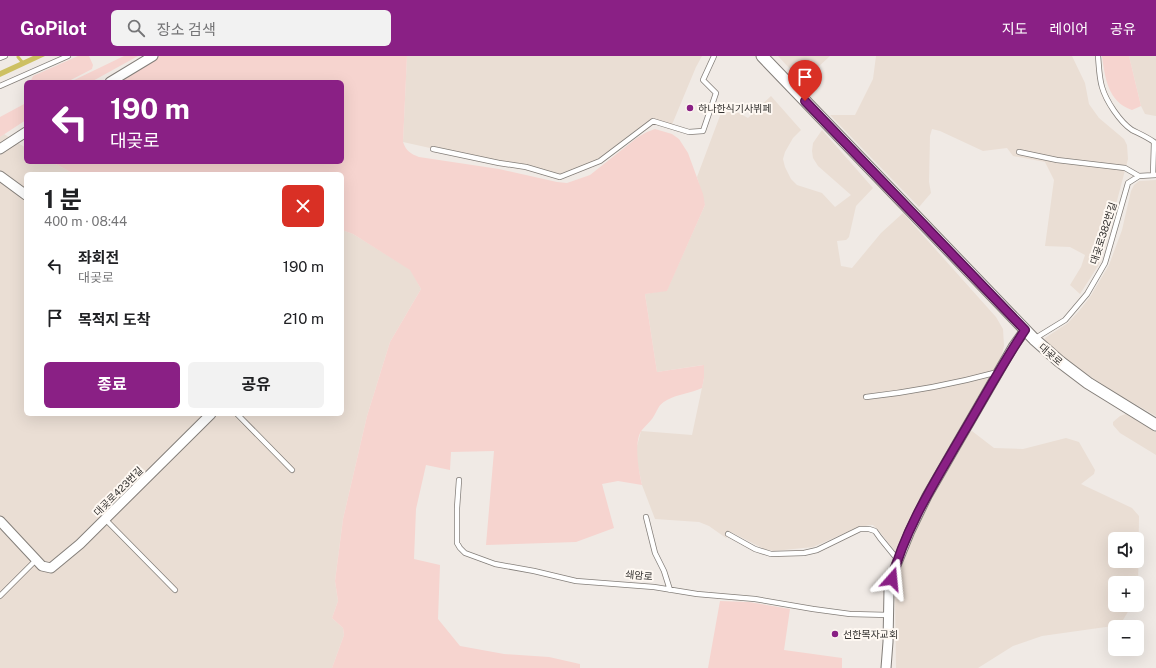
<!DOCTYPE html>
<html lang="ko">
<head>
<meta charset="utf-8">
<style>
	:root { --surface:#fff; --page:#f2f2f2; --text:#202124; --muted:#757577; --accent:#8a2085 }
	body { margin:0; font-family:"Public Sans","Noto Sans KR",sans-serif; background:var(--page); color:var(--text); height:100vh; display:flex; flex-direction:column; font-size:15px; white-space:nowrap }
	* { box-sizing:border-box; margin:0 }
	p { font-size:13px; color:var(--muted) }
	.icon { flex:none; width:22px; height:22px; fill:none; stroke:currentColor; stroke-width:2; stroke-linecap:round; stroke-linejoin:round }
	.map { position:relative; flex:1; overflow:hidden }
	.sheet { position:absolute; left:24px; top:116px; width:320px; height:244px; display:flex; flex-direction:column; background:var(--surface); border-radius:6px; box-shadow:0 4px 16px #0002 }
	.sheet>* { flex:none }
	.banner { position:absolute; left:24px; top:24px; width:320px; height:84px; border-radius:6px; box-shadow:0 4px 16px #0002; background:#8a2085; color:#fff; overflow:hidden }
	.tools { position:absolute; left:1108px; top:476px; display:grid; gap:8px }
	.tools a { display:grid; place-items:center; width:36px; height:36px; border-radius:6px; background:var(--surface); box-shadow:0 4px 16px #0002; font-size:20px }
	.pin { position:absolute; display:grid; place-items:center; width:34px; height:34px; color:#fff; margin:-41px -17px; border-radius:50% 50% 50% 0; rotate:-45deg; box-shadow:0 0 4px #0007 }
	.pin .icon { rotate:45deg }
	.me { position:absolute; width:44px; margin:-22px; rotate:18deg; stroke-linejoin:round; filter:drop-shadow(0 0 3px #0008) }
	.turn { display:flex; align-items:center; gap:14px; height:84px; padding:0 20px; font-size:18px }
	.turn .icon { width:52px; height:52px; stroke-width:2.5 }
	.turn b { display:block; font-size:28px; line-height:34px }
	.round { display:grid; place-items:center; flex:none; width:42px; height:42px; border-radius:6px; background:var(--page) }
	.head { display:flex; align-items:center; justify-content:space-between; height:68px; padding:0 20px }
	h1 { font-size:24px; font-weight:700; line-height:30px }
	.action { display:flex; gap:8px; margin-top:auto; padding:8px 20px }
	.action a { flex:1; height:46px; border-radius:6px; background:var(--accent); color:#fff; font-size:16px; font-weight:700; line-height:46px; text-align:center }
	.action a+a { background:var(--page); color:var(--text) }
	ul { padding:0; list-style:none }
	li { display:flex; align-items:center; gap:12px; height:52px; padding:0 20px }
	li div { flex:1 }
	li b { display:block; font-size:15px }
	li em { font-style:normal }
	header { display:flex; align-items:center; gap:24px; box-sizing:border-box; height:56px; padding:0 20px; background:var(--accent); color:#fff }
	header strong { font-size:19px }
	nav { display:flex; gap:22px; margin-inline-start:auto; font-size:14px }
	.search { width:280px; height:36px; background:var(--page); display:flex; align-items:center; gap:10px; box-sizing:border-box; padding:0 14px; border-radius:6px; color:var(--muted); font-size:15px }
	.map>svg:first-child { display:block }
	.built { fill:#eaded4; fill-rule:evenodd }
	.green { fill:#f6d4cf }
	.water { fill:#cdc062 }
	.lines { fill:none; stroke-linecap:round; stroke-linejoin:round }
	.stream { stroke:#cdc062; stroke-width:3 }
	.service-casing { stroke:#847f7a; stroke-width:6 }
	.minor-casing { stroke:#847f7a; stroke-width:11 }
	.tertiary-casing { stroke:#847f7a; stroke-width:13 }
	.service { stroke:#fff; stroke-width:4.5 }
	.minor { stroke:#fff; stroke-width:9 }
	.tertiary { stroke:#fff; stroke-width:11 }
	.route-casing { stroke:#5a1556; stroke-width:10 }
	.route { stroke:#8a2085; stroke-width:7 }
	.poi-dot { fill:#8a2085; stroke:#fef8f2; stroke-width:1.5 }
	.labels { text-anchor:middle; stroke-width:4; stroke-linejoin:round; paint-order:stroke }
	.poi-label { font-size:10px; fill:#343230; stroke:#fef8f2; text-anchor:start }
	.street-label { font-size:10px; fill:#343230; stroke:#fef8f2 }
</style>
</head>
<body>
<header>
<strong>GoPilot</strong>
<div class="search"><svg class="icon" aria-label="search" viewBox="0 0 24 24"><circle cx="10" cy="10" r="6"/><path d="M15 15l6 6"/></svg>장소 검색</div>
<nav><a>지도</a><a>레이어</a><a>공유</a></nav>
</header>
<div class="map">
<svg width="1156" height="612" viewBox="0 0 1156 612">
	<rect width="100%" height="100%" fill="#f0eae5"/>
	<path class="built" d="M407 0H702L696 11 671 71 653 66 600 105 560 121 403 86Z
		M778 0H830L802 26Z
		M876 0H1072L1085 27 1089 48 1099 62 1124 83 1127 89 1128 103 1104 194 1098 210 1080 238 1070 229 1081 211 1085 199 1070 191 1045 190 1054 124 1045 106 1013 100 1007 92 983 95 940 75 932 73 930 80 929 126 931 137 919 151 830 59H855L873 23Z
		M1129 0H1156V60L1145 58 1141 50Z
		M771 40 801 74 793 82 785 96 783 103 785 111 791 123 797 129 822 137 835 151 851 139 818 110 813 102 812 95 813 87 822 74 873 132 856 150 849 181 846 184 837 185 841 210 852 212 881 177 903 157 996 261 1003 273 1004 290 1001 302 896 496 894 494 879 475 873 469H869L852 474 813 491 774 495 764 493 731 476 726 482 709 470 699 466 655 463 642 429 637 405V390L641 375 692 379 704 322 703 309 657 316 645 238 667 234 705 149 697 121 724 49 748 62Z
		M4 78 26 92V106H52L74 118H26V358H342V174L353 178 411 214 421 233 390 286 367 360 343 463 335 525 338 545 332 562 343 572 344 579 332 612H0V81Z
		M1156 124V360L1112 335 1079 313 1044 287 1045 282 1068 267 1079 255 1090 241 1109 209 1122 174 1131 135 1134 129 1139 125Z
		M1126 358 1156 376V399L1120 377 1113 369V366L1120 360Z
		M972 375 994 392 1023 393 1066 382 1079 386 1095 414 1094 418 1081 428 1132 452 1139 460 1138 538 1137 540V527H1115V549H1132L1120 569 1042 580 1013 590 978 612H896L895 539 900 513 912 481 931 443 968 377ZM1115 483H1137V505H1115Z"/>
	<path class="green" d="M78 0H89L93 9 92 13 67 26H30L33 20Z
		M124 0H138L91 26H70Z
		M153 0H407L403 86C406 95 411 98 419 101L499 113 557 126 567 127 590 119 638 81 647 76 655 73 672 78 679 83 688 97 703 138 705 149 667 235 645 238 657 316 704 309V322L702 332C691 337 678 338 667 344 657 349 658 355 652 363 649 367 645 370 642 374 633 385 639 416 642 429L618 425 602 428 614 472 576 486 486 489 494 395 451 396 450 414 426 409 416 453 414 503 440 509 438 563 460 590 504 598 549 601 580 608V612H332L344 579 343 572 332 562 338 545 335 525 343 463 367 360 390 286 421 233 410 214 353 178 342 174V118H74L52 106H342V26H110Z
		M1102 0H1129L1141 50 1132 54C1108 46 1105 22 1102 0Z
		M26 47V64L0 81V61Z
		M720 545 749 546 790 553 784 594 842 602V612H708Z"/>
	<path class="water" d="M33 0H45L0 21V15Z"/>
	<g class="lines">
		<path class="stream" d="M18 1 23 7"/>
		<g class="service-casing">
			<path id="service" d="M1098 0C1099 10 1099 21 1102 31 1106 45 1120 66 1132 74 1140 78 1147 81 1154 86L1153 119
				M0 2 5 0
				M0 30 68 0
				M433 93 499 107 526 111 560 121 600 105 653 65 689 76 703 75 716 37 703 24 714 0
				M1019 96 1057 104 1125 112 1139 120
				M1034 283 1065 264 1087 238 1105 207 1128 127 1139 120 1156 119
				M866 341C911 336 954 328 998 316
				M237 358 292 414
				M459 424 457 452V487L460 492 465 497 495 508 534 515 576 525 654 531 697 538 755 543 813 553 850 558 889 559
				M646 461 655 497 664 515 670 534
				M105 463 175 534
				M728 478 755 493 771 498 804 497 817 494 860 473H869L875 475 880 482 898 504
				M0 540 36 504"/>
		</g>
		<g class="minor-casing">
			<path id="minor" d="M110 26 153 0
				M0 93 26 76
				M0 120 26 139
				M0 465 42 510 51 512 80 488 211 358
				M886 612 888 586 889 534 895 512 910 475 927 440 954 393 1013 291 1025 274"/>
		</g>
		<g class="tertiary-casing">
			<path id="tertiary" d="M762 0 1034 283 1059 305 1088 327 1156 369"/>
		</g>
		<use href="#service" class="service"/>
		<use href="#minor" class="minor"/>
		<use href="#tertiary" class="tertiary"/>
	</g>
	<g class="lines">
		<g class="route-casing">
			<path id="route" d="M805 45 1025 274C1002 308 983 344 962 379 936 424 905 472 892 523"/>
		</g>
		<use href="#route" class="route"/>
	</g>
	<g class="poi-dot">
		<circle cx="690" cy="52" r="4"/>
		<circle cx="835" cy="578" r="4"/>
	</g>
	<g class="labels">
		<g class="poi-label">
			<text x="698" y="56">하나한식기사뷔페</text>
			<text x="843" y="582">선한목자교회</text>
		</g>
		<g class="street-label">
			<text transform="translate(1103 177) rotate(-72)" y="4">대곶로382번길</text>
			<text transform="translate(1051 298) rotate(41)" y="4">대곶로</text>
			<text transform="translate(118 435) rotate(-45)" y="4">대곶로423번길</text>
			<text transform="translate(639 519) rotate(5)" y="4">쇄암로</text>
		</g>
	</g>
</svg>
<div class="tools">
<a><svg class="icon" aria-label="sound" viewBox="0 0 24 24"><path d="M4 9h4l5-4v14l-5-4H4zM17 9q2 3 0 6"/></svg></a>
<a>+</a>
<a>−</a>
</div>
<div class="pin" style="left:805px;top:45px;background:#d93025"><svg class="icon" aria-label="arrive" viewBox="0 0 24 24"><path d="M6 21V4h12l-3 4 3 4H6"/></svg></div>
<svg class="me" style="left:892px;top:523px" viewBox="-20 -20 40 40"><path d="M0-17L14 15 0 8-14 15z" fill="#8a2085" stroke="#fff" stroke-width="4"/></svg>
<div class="banner">
<div class="turn"><svg class="icon" aria-label="left" viewBox="0 0 24 24"><path d="M17 20v-9H6M10 6l-5 5 5 5"/></svg><div><b>190 m</b>대곶로</div></div>
</div>
<section class="sheet">
<div class="head"><div><h1>1 분</h1><p>400 m · 08:44</p></div><a class="round" style="background:#d93025;color:#fff"><svg class="icon" aria-label="close" viewBox="0 0 24 24"><path d="M6 6l12 12M18 6L6 18"/></svg></a></div>
<ul>
<li><svg class="icon" aria-label="left" viewBox="0 0 24 24"><path d="M17 20v-9H6M10 6l-5 5 5 5"/></svg><div><b>좌회전</b><p>대곶로</p></div><em>190 m</em></li>
<li><svg class="icon" aria-label="arrive" viewBox="0 0 24 24"><path d="M6 21V4h12l-3 4 3 4H6"/></svg><div><b>목적지 도착</b></div><em>210 m</em></li>
</ul>
<div class="action"><a>종료</a><a>공유</a></div>
</section>
</div>
</body>
</html>
